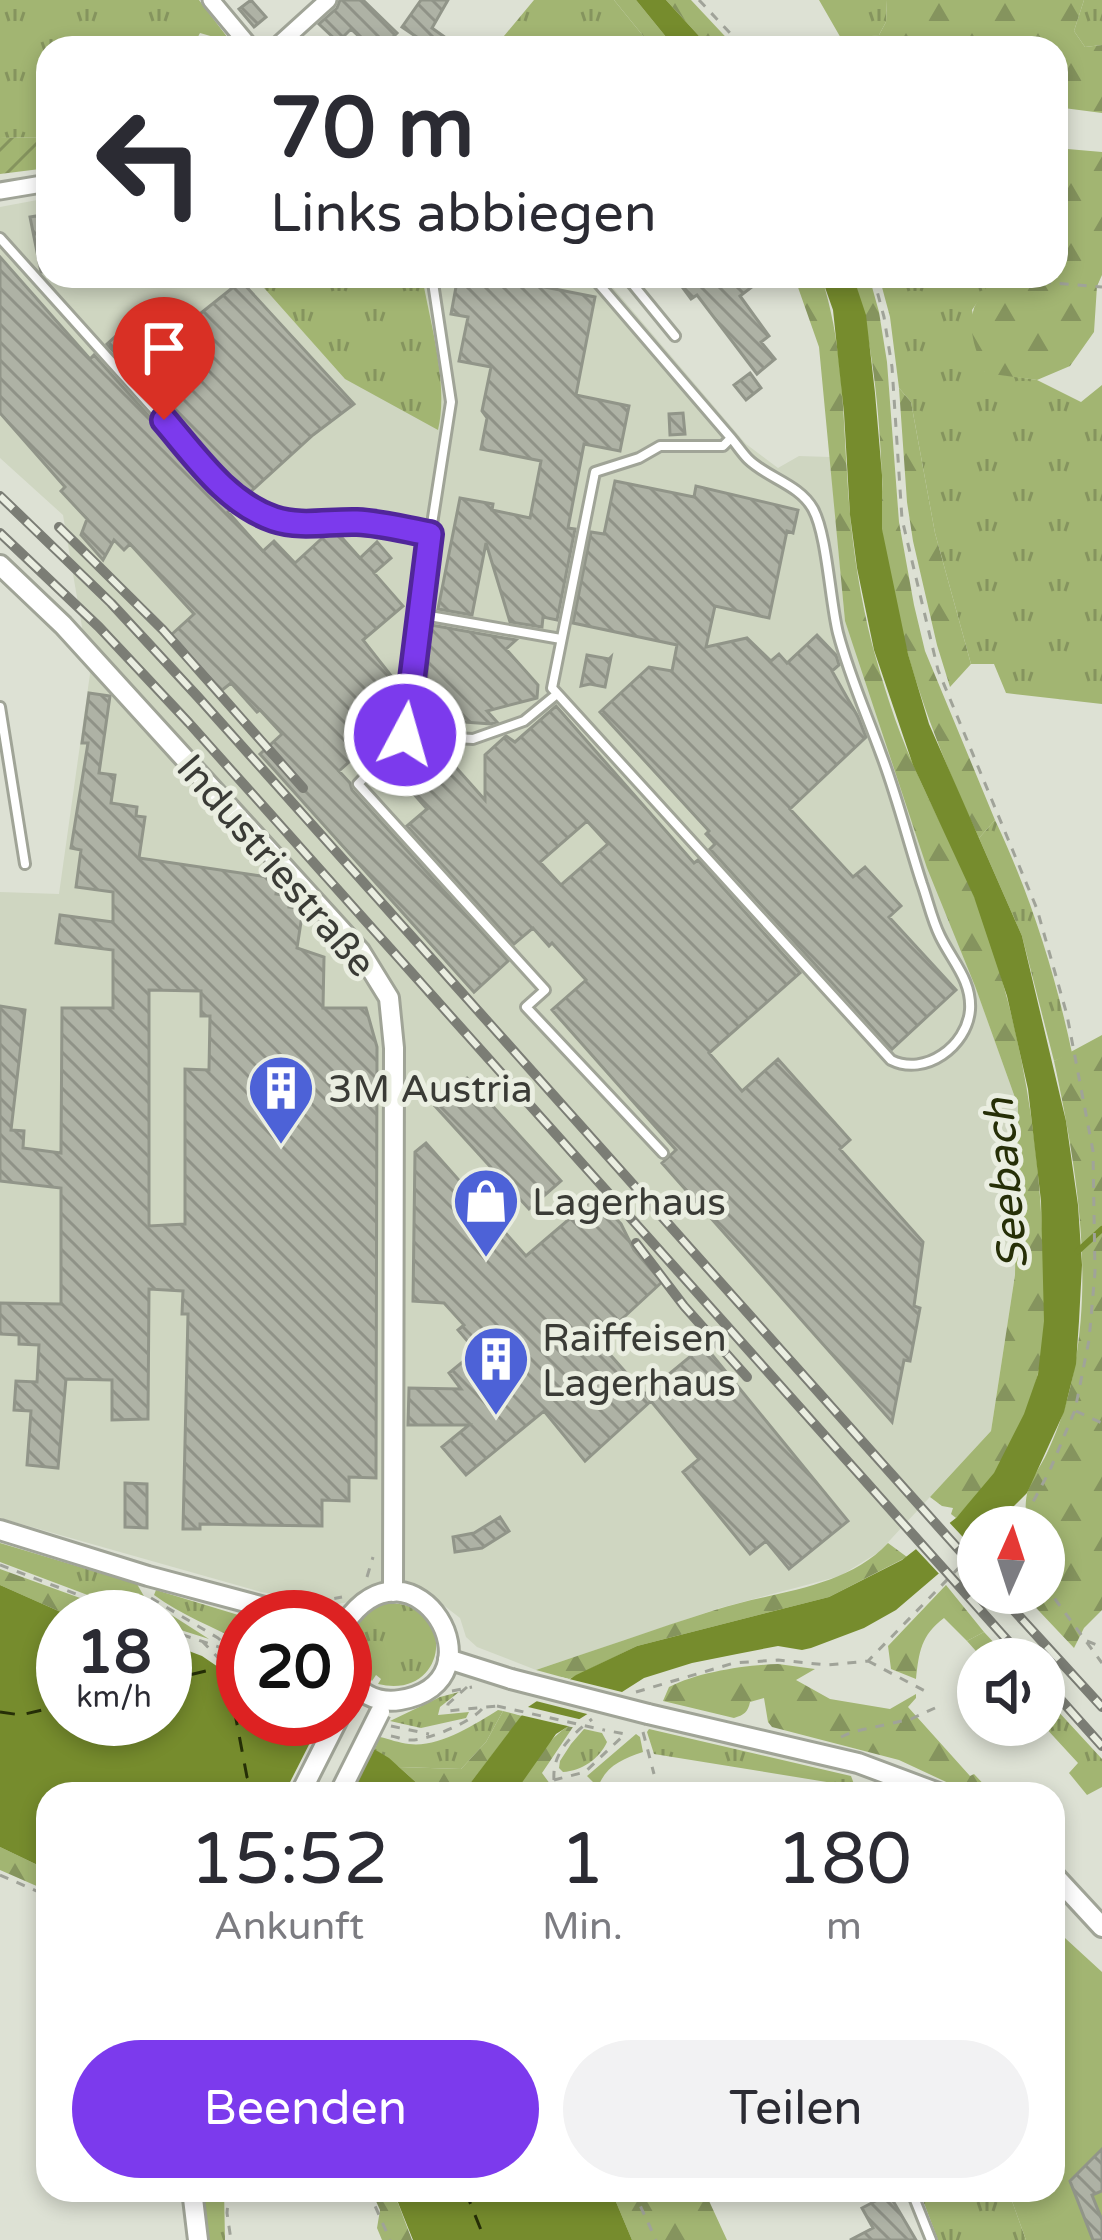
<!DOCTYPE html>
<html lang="de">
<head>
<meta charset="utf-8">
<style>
	:root { --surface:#fff; --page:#f2f2f3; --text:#2b2b33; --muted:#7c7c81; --accent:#7c3aed }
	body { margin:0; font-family:"Varela Round",sans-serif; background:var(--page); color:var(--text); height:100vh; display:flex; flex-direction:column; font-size:45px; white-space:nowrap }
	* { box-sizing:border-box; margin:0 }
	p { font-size:39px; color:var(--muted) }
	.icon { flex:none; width:66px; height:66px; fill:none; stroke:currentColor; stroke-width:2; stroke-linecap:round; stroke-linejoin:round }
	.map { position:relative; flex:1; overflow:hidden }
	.drawer { position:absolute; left:36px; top:1782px; width:1029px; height:420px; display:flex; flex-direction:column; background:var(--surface); border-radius:36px; box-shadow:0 6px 18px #0003 }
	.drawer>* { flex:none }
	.top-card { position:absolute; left:36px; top:36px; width:1032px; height:252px; border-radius:36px; box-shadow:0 6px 18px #0003; background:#fff; color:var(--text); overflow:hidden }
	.needle { width:78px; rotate:3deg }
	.fabs { position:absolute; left:957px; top:1506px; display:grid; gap:24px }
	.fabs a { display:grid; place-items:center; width:108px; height:108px; border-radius:50%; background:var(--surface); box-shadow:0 6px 18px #0003; font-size:60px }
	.speed { position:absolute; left:36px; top:1590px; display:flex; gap:24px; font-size:60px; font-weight:700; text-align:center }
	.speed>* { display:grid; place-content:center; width:156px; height:156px; border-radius:50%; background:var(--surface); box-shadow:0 6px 18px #0003; line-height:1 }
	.speed small { font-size:30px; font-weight:400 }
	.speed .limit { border:18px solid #d22; background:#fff; color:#111 }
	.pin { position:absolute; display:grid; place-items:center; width:102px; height:102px; color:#fff; margin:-123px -51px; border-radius:50% 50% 50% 0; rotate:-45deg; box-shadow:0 0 12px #0007 }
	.pin .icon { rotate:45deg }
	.me { position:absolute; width:132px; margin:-66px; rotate:6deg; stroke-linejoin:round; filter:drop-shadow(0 0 9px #0008) }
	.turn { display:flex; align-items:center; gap:42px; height:252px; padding:0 36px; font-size:54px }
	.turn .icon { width:156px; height:156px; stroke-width:2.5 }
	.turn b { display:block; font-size:84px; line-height:102px }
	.eta { display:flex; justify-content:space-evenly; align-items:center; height:204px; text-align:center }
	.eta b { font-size:72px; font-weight:600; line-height:84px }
	.button { display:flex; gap:24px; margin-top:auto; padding:24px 36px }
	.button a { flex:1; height:138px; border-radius:72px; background:var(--accent); color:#fff; font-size:48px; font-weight:600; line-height:138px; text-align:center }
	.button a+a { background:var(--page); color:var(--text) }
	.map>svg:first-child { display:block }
	.built { fill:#cfd6c1 }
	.grass { fill:url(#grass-tufts) }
	.forest { fill:url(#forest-firs) }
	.garden { fill:url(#garden-furrows) }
	.pitch { fill:#a2b572 }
	.water { fill:#768c2d }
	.pier { fill:#dde1d4 }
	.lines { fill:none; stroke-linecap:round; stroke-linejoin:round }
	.stream { stroke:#768c2d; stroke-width:6 }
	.ferry { stroke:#262f07; stroke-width:3; stroke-dasharray:15 12; stroke-linecap:butt }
	.building { fill:url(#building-back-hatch); stroke:#919589; stroke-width:3; fill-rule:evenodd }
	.service-casing { stroke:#a0a497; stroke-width:14 }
	.minor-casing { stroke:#a0a497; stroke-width:21 }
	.tertiary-casing { stroke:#a0a497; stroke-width:24 }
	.path { stroke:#a0a399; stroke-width:3; stroke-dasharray:9 9; stroke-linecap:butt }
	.service { stroke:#fff; stroke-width:8 }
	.minor { stroke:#fff; stroke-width:15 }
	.tertiary { stroke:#fff; stroke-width:18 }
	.rail-casing { stroke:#7b7d75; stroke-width:10 }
	.rail { stroke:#eaeee1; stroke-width:6; stroke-dasharray:18; stroke-linecap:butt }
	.tertiary-bridge-casing { stroke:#a0a497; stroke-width:24; stroke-linecap:butt }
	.path-bridge { stroke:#a0a399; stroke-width:3; stroke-dasharray:9 9; stroke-linecap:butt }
	.tertiary-bridge { stroke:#fff; stroke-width:18 }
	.route-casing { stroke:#51269a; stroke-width:30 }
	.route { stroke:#7c3aed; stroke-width:21 }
	.labels { text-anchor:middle; stroke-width:10; stroke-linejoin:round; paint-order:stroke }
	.street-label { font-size:39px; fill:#3a3b36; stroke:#eaeee1 }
	.poi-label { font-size:39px; fill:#3a3b36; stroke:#eaeee1; text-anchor:start }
	.water-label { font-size:42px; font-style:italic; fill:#262f07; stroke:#eaeee1 }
</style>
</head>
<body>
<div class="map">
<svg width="1102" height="2240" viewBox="0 0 1102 2240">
	<defs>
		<pattern id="grass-tufts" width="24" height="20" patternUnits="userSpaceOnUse" patternTransform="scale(3)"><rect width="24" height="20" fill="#a2b572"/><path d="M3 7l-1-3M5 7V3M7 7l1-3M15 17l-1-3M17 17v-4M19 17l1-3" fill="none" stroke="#85945e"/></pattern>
		<pattern id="forest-firs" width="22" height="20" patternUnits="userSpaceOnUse" patternTransform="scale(3)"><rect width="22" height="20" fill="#a2b572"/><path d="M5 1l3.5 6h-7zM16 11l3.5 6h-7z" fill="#85945e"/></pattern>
		<pattern id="garden-furrows" width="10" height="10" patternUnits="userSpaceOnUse" patternTransform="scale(3)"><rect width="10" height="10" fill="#a2b572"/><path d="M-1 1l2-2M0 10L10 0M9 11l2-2" fill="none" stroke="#85945e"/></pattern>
		<pattern id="building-back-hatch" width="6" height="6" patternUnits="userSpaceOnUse" patternTransform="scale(3)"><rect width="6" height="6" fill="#aeb2a5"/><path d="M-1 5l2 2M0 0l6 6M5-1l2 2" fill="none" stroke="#8f9287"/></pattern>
	</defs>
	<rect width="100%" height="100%" fill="#dde1d4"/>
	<path class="built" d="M48 198V276H603L746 444 778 468 799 456 830 457 845 621 1018 1106 1015 1275 991 1431 879 1552 840 1576 720 1608 536 1670 477 1647 466 1637 460 1618 424 1590 337 1604 261 1592 0 1518V892L59 894 90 674 63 515 0 458V207Z"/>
	<path class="grass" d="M0 0H199L231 42 200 33 192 48H48V137L0 138Z
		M534 0H614L653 48H494Z
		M819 0H887L886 22 879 35 842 40Z
		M1084 0H1102V45L1085 47 1074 31Z
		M257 276H422C430 323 449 384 438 430L345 379 257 280Z
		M879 276H940L990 284 972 310 985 372 1037 380 1081 402 1102 385V704L1006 693 994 664H971L935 533 911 402 899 388 890 317Z
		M995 820C1030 894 1055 973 1072 1053L1054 1061 1022 936 979 838Z
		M0 1543 137 1584 145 1598 209 1639 165 1625V1617H146L0 1562Z
		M156 1590 245 1617H243V1642C212 1627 182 1615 154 1595Z
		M386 1603C459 1601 449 1701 378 1684L381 1679 376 1675 372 1681C341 1654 347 1616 386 1603Z
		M984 1632 1009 1659H983L967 1641Z
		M459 1692 440 1707 438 1715 469 1712 466 1718 421 1728 390 1721 440 1697Z
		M1044 1696 1102 1759V1787L1087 1795 1069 1773 1078 1763 1043 1725Z
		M498 1710 503 1711 486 1742 461 1769 399 1767 374 1749 380 1737C389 1739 399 1743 409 1744 438 1748 474 1725 498 1710Z
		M584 1729 602 1733 607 1742C599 1759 582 1771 563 1772L559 1768 560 1761 571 1744Z
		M649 1729 851 1776 854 1784 850 1794H843L839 1784 654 1754 647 1732Z
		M636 1734 640 1737 643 1752C622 1759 606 1766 598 1787L587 1776Z
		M199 2190H224L225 2240H208Z
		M919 2190H1008L1026 2240H938Z"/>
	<path class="forest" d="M614 0H636L675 48H653Z
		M666 0H691L736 48H710Z
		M887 0H1084L1074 31 1085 47 1102 45V113L1056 107V48H807L861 36 879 35 886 22Z
		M1056 148 1102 152V275L1097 286 1094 332 1070 366 1037 380 985 373C977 354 968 333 973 312 975 300 988 289 992 276H1056Z
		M794 276H821C842 339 843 407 847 473 850 531 858 588 872 644 883 684 896 726 913 764 932 809 956 851 974 896 1018 1010 1039 1130 1043 1251 1044 1290 1048 1331 1039 1369 1031 1404 1014 1448 992 1477 981 1491 968 1504 956 1518L951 1514 953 1508 942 1506 930 1497 991 1431 1015 1275 1018 1106 975 986 927 868 845 621 819 347Z
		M853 276H869L879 312 887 362 899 522 914 605 925 651 995 820 979 838C933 740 896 639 882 531 880 513 883 494 882 476 879 409 873 340 853 276Z
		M899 388 911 402 935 533 971 664 950 687 937 645 913 541 907 502Z
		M1102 1035V1610L1084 1628 1074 1648 1022 1593H1044V1527H1020L1025 1522C1026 1513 1025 1502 1027 1494 1030 1480 1041 1466 1047 1453 1060 1425 1070 1395 1075 1364 1093 1264 1075 1159 1054 1061Z
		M888 1543 907 1557 829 1597 637 1646 569 1679 536 1670C596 1650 655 1629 715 1610 772 1591 844 1590 888 1543Z
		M0 1569 116 1611 123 1617H72L0 1585Z
		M946 1585 984 1632 967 1641 944 1618C921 1635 919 1652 916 1679L891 1669 888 1646Z
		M778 1664 815 1669 796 1680 830 1699 890 1709 916 1694V1698L908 1707 970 1776 974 1774 992 1793 998 1788 1000 1794H972L899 1760 772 1727 768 1722 764 1698 750 1702C748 1712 744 1715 734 1718L663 1701 669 1687C698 1672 745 1665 778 1664Z
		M503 1711 522 1716 462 1794H429L399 1767 461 1769 486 1742Z
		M568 1726 573 1727 542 1773 556 1792 564 1787 578 1794H514C527 1769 545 1742 568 1726Z
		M0 1847 48 1870V1891L0 1870Z
		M371 2190H393L412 2240H382L377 2228 380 2210Z
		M611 2190H704L727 2240H632Z"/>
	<path class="garden" d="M48 137V168L0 174V138Z"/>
	<path class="pitch" d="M1053 1927 1102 1972V2240H1026L1008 2190H1053Z"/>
	<path class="water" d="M636 0H666L710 48H675Z
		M821 276H853L866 315 875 393 882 475V529L908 654 929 724 1022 936 1066 1121 1078 1205 1082 1265 1079 1321 1076 1364 1064 1412 1027 1493 993 1527H978V1540L896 1610 864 1628 811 1648 802 1650 778 1646 737 1654 692 1663 644 1678 556 1734 514 1794H462L528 1707 576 1675 637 1646 829 1597 902 1560 956 1518 994 1473 1024 1414 1038 1374 1044 1321 1041 1201 1028 1089 1007 996 974 897 913 765 874 650 857 568 850 515 844 413 833 310Z
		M0 1585 72 1617H63V1719H165V1642L202 1656 224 1671 235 1665 243 1670V1719H324L389 1758 429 1794H48V1870L0 1847Z
		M393 2190H611L632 2240H413Z"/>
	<path class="pier" d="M946 1519 975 1550 943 1578 914 1547Z
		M561 1677 630 1694 595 1716 528 1699Z
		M522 1706 528 1707 587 1721 576 1728 516 1714Z
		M322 1719H336L377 1744 351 1794H284Z"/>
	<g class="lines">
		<path class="stream" d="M1078 1251 1102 1229"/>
		<path class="ferry" d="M165 1681 226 1666 247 1777 256 1794
			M0 1712 21 1715 63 1705
			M465 2190 485 2240"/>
	</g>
	<path class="building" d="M251 0 266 17 254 27 239 9Z
		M340 0H363L397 33 382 48H371L351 29 338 42 319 24 337 8Z
		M421 0H448L432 28 460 48H433L402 27Z
		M48 214V271L41 272 30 217Z
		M0 257 90 359 94 355 217 492 234 506 228 512 263 551 274 541 295 563 330 531H336L360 558 377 542 391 558 374 573 403 606 363 640 396 682 394 696 401 697 399 712 377 732 380 734 339 771 350 783 352 790 508 961 474 992 260 754 282 734 260 710 257 712 231 683 221 691 171 635 194 614 130 544 124 550 114 540 103 560 81 535 87 519 61 491 65 487 0 413Z
		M458 276H489L595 297 576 395 629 406 620 451 584 444 568 528 575 529 557 620 543 617 542 627 510 622 486 543 472 615 438 609 460 498 493 504 492 510 530 518 541 461 481 449 487 418 482 411 491 367 459 361 468 317 451 314Z
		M674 276H766L740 296 769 336 761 342 775 359 757 374 697 295 691 299Z
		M241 281 354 404 313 435 247 495 229 480 107 344 149 306 154 312 191 321Z
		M750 373 761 388 746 400 734 385Z
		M683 413 685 434 670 435 669 414Z
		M615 481 694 497 696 486 798 510 793 533 787 531 769 618 715 606 706 647 747 638 771 661 779 654 787 663 817 635 836 655 839 665 832 671 858 717 866 737 790 809 853 877 865 867 901 906 889 917 956 990 892 1049 710 849 715 844 706 834 709 831 600 712 649 667 672 671 677 645 573 623 591 532 604 534Z
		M431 625 516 640 506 649 538 685 537 698 487 711 497 722 491 724 424 719V714L416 713 417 698 425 699Z
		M587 655 609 659 611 657 605 687 590 684 581 686Z
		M89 693 110 696 99 773 115 775 111 803 137 807 136 816 145 817 139 858 275 878 278 881 276 894 291 896 289 907 303 909 297 948 324 957 323 1008H366L377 1047 376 1478 349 1477V1501L322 1500V1526L200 1524V1529H183L188 1314H182L183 1291 149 1289 148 1419 112 1420V1380L66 1379 58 1468 27 1465 31 1411 14 1410 16 1381 37 1382 39 1345 19 1344V1335L0 1334V1303L61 1304V1188L0 1181V1006L25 1010 11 1130 24 1131 23 1148 61 1153 62 1008H113V950L56 943 60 915 113 922V892L76 887 81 850 71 848 88 743H82ZM149 990 201 991V1016H210L209 1070 185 1069V1224L149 1226Z
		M556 706 694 863 698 860 800 973 709 1053 742 1091 778 1059 850 1140 840 1149 923 1242 914 1306 920 1308 910 1361 904 1360 892 1422 662 1163 676 1150 552 1010 586 980 552 943 549 946 533 928 514 944 407 826 427 809 396 774 429 745H436L485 800V755L506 736 515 742ZM587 821 608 844 561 885 540 862Z
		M467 1078 561 1181 529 1209 435 1106Z
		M426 1143 526 1256 595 1197 621 1224 634 1250 662 1282 598 1341 651 1401 585 1461 544 1411 466 1475 442 1447 469 1425H408L409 1388 461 1389 449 1373 476 1351 458 1330 464 1325 444 1303 413 1301 415 1152Z
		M704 1345 848 1521 789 1569 766 1541 750 1554 683 1472 699 1459 645 1394Z
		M125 1483 147 1484V1528L125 1527Z
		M500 1517 509 1531 482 1548 455 1552 453 1537 474 1533Z
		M1102 2149V2191L1092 2195 1102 2220V2240H1093L1070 2181Z
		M889 2194 916 2240H850L873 2228 862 2208Z"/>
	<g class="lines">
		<g class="service-casing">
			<path id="service" d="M0 238 223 486 246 505 273 518 299 524 359 522 430 534
				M432 276 451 402 418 614 405 735 358 784 545 990 526 1007 663 1153
				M592 276 731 438C737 445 742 453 748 459 767 478 799 484 813 509 827 534 830 601 838 633 849 675 866 713 881 754 897 796 908 841 922 884 928 901 932 920 940 936 952 961 972 980 970 1010 967 1046 925 1077 891 1060L552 688 595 472 639 458 660 446H723L731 438
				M626 276 675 336
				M418 614 561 639
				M0 707 25 864
				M405 735 473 739 524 721 557 694
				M911 2190 931 2240"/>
		</g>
		<g class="minor-casing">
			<path id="minor" d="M211 0 251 48
				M275 48 328 0
				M0 191 48 183"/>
		</g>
		<g class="tertiary-casing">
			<path id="tertiary" d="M0 565 63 625 360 951 389 998 394 1048 393 1592
				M0 1530 148 1576 302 1617
				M345 1623C413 1526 508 1682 400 1700 376 1704 357 1692 345 1673
				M448 1659 511 1679
				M648 1714 858 1763 941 1794
				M300 1794 338 1719
				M1053 1874 1102 1927
				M192 2190 198 2240"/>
		</g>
		<path class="path" d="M699 0 744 48
			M873 276 884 317 892 367 902 519 938 670 1037 909 1067 1015 1093 1151 1095 1272 1089 1340 1075 1410 1050 1470 1026 1515 1013 1527
			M970 276 1102 287
			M1076 1411 1102 1423
			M0 1565 136 1617
			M367 1577 373 1557
			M1044 1584 1102 1663
			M151 1598 218 1638 230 1649
			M319 1605 321 1601 342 1597
			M165 1629 243 1655
			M202 1641 226 1666
			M1087 1641 1102 1647
			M868 1661 925 1691
			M467 1687 448 1704 447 1711 497 1706
			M452 1691 472 1687
			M636 1692 734 1663 778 1660 827 1665 868 1661 978 1548
			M391 1726 429 1734
			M643 1732 654 1774
			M391 1736C397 1737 404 1740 410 1740 427 1741 471 1722 482 1709
			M841 1737 852 1732 911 1719 935 1708
			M554 1780C552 1752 572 1735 592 1719
			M542 1794 554 1780 585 1772 625 1734 604 1730
			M0 1875 48 1896
			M229 2190 227 2213 231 2240
			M368 2190 390 2240
			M633 2190 656 2240"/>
		<use href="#service" class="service"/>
		<use href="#minor" class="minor"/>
		<use href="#tertiary" class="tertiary"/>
		<g class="rail-casing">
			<path id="rail" d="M0 496 111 603 198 697 978 1571
				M59 527 163 630 303 788
				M0 533 99 627 189 723 1024 1659
				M636 1243 684 1306 747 1377
				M998 1593 1102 1707
				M1044 1681 1102 1746"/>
		</g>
		<use href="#rail" class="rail"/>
		<g class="tertiary-bridge-casing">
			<path id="tertiary-bridge" d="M511 1679 648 1714
				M345 1705 349 1697
				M339 1794 380 1712"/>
		</g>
		<path class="path-bridge" d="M497 1706 604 1730"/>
		<use href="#tertiary-bridge" class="tertiary-bridge"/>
	</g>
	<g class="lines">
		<g class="route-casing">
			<path id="route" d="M164 420C195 456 227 503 274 519 301 528 329 521 357 522 381 523 407 530 430 534L405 735"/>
		</g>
		<use href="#route" class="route"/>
	</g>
	<defs>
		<g id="building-pin" transform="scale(3.45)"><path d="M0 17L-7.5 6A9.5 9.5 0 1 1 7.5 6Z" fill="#4d62d7" stroke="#eaeee1"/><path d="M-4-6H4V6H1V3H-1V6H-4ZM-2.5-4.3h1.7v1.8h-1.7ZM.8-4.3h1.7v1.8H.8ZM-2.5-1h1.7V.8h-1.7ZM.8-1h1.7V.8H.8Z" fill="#fff"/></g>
		<g id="shop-pin" transform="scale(3.45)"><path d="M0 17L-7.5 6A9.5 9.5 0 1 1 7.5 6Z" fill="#4d62d7" stroke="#eaeee1"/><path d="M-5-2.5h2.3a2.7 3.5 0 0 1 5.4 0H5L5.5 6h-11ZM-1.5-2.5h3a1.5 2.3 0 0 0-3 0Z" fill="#fff"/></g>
	</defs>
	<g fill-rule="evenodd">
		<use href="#building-pin" x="281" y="1088"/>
		<use href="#shop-pin" x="486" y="1201"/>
		<use href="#building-pin" x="496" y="1359"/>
	</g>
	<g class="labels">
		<g class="street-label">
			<text transform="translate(277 865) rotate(49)" y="14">Industriestraße</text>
		</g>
		<g class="poi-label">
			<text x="328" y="1102">3M Austria</text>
			<text x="532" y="1215">Lagerhaus</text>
			<text x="542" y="1351">Raiffeisen<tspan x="542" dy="45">Lagerhaus</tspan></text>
		</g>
		<g class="water-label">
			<text transform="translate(1005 1184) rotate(-95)" y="15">Seebach</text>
		</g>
	</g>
</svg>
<div class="fabs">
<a><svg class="needle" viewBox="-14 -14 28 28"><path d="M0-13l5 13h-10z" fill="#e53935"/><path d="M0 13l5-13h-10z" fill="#7c7c81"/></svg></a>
<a><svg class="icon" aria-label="sound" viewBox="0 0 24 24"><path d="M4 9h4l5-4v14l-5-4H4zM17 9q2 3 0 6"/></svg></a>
</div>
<div class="speed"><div>18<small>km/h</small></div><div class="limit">20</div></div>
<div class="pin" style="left:164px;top:420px;background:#d93025"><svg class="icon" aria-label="arrive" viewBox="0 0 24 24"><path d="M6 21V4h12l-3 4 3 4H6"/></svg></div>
<svg class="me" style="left:405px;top:735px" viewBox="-20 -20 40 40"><circle r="17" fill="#7c3aed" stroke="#fff" stroke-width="3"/><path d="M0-11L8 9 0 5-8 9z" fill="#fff"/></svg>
<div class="top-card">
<div class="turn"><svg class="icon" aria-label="left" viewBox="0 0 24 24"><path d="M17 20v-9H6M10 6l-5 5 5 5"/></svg><div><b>70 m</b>Links abbiegen</div></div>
</div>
<section class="drawer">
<div class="eta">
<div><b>15:52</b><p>Ankunft</p></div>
<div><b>1</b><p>Min.</p></div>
<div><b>180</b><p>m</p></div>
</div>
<div class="button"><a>Beenden</a><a>Teilen</a></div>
</section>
</div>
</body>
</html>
